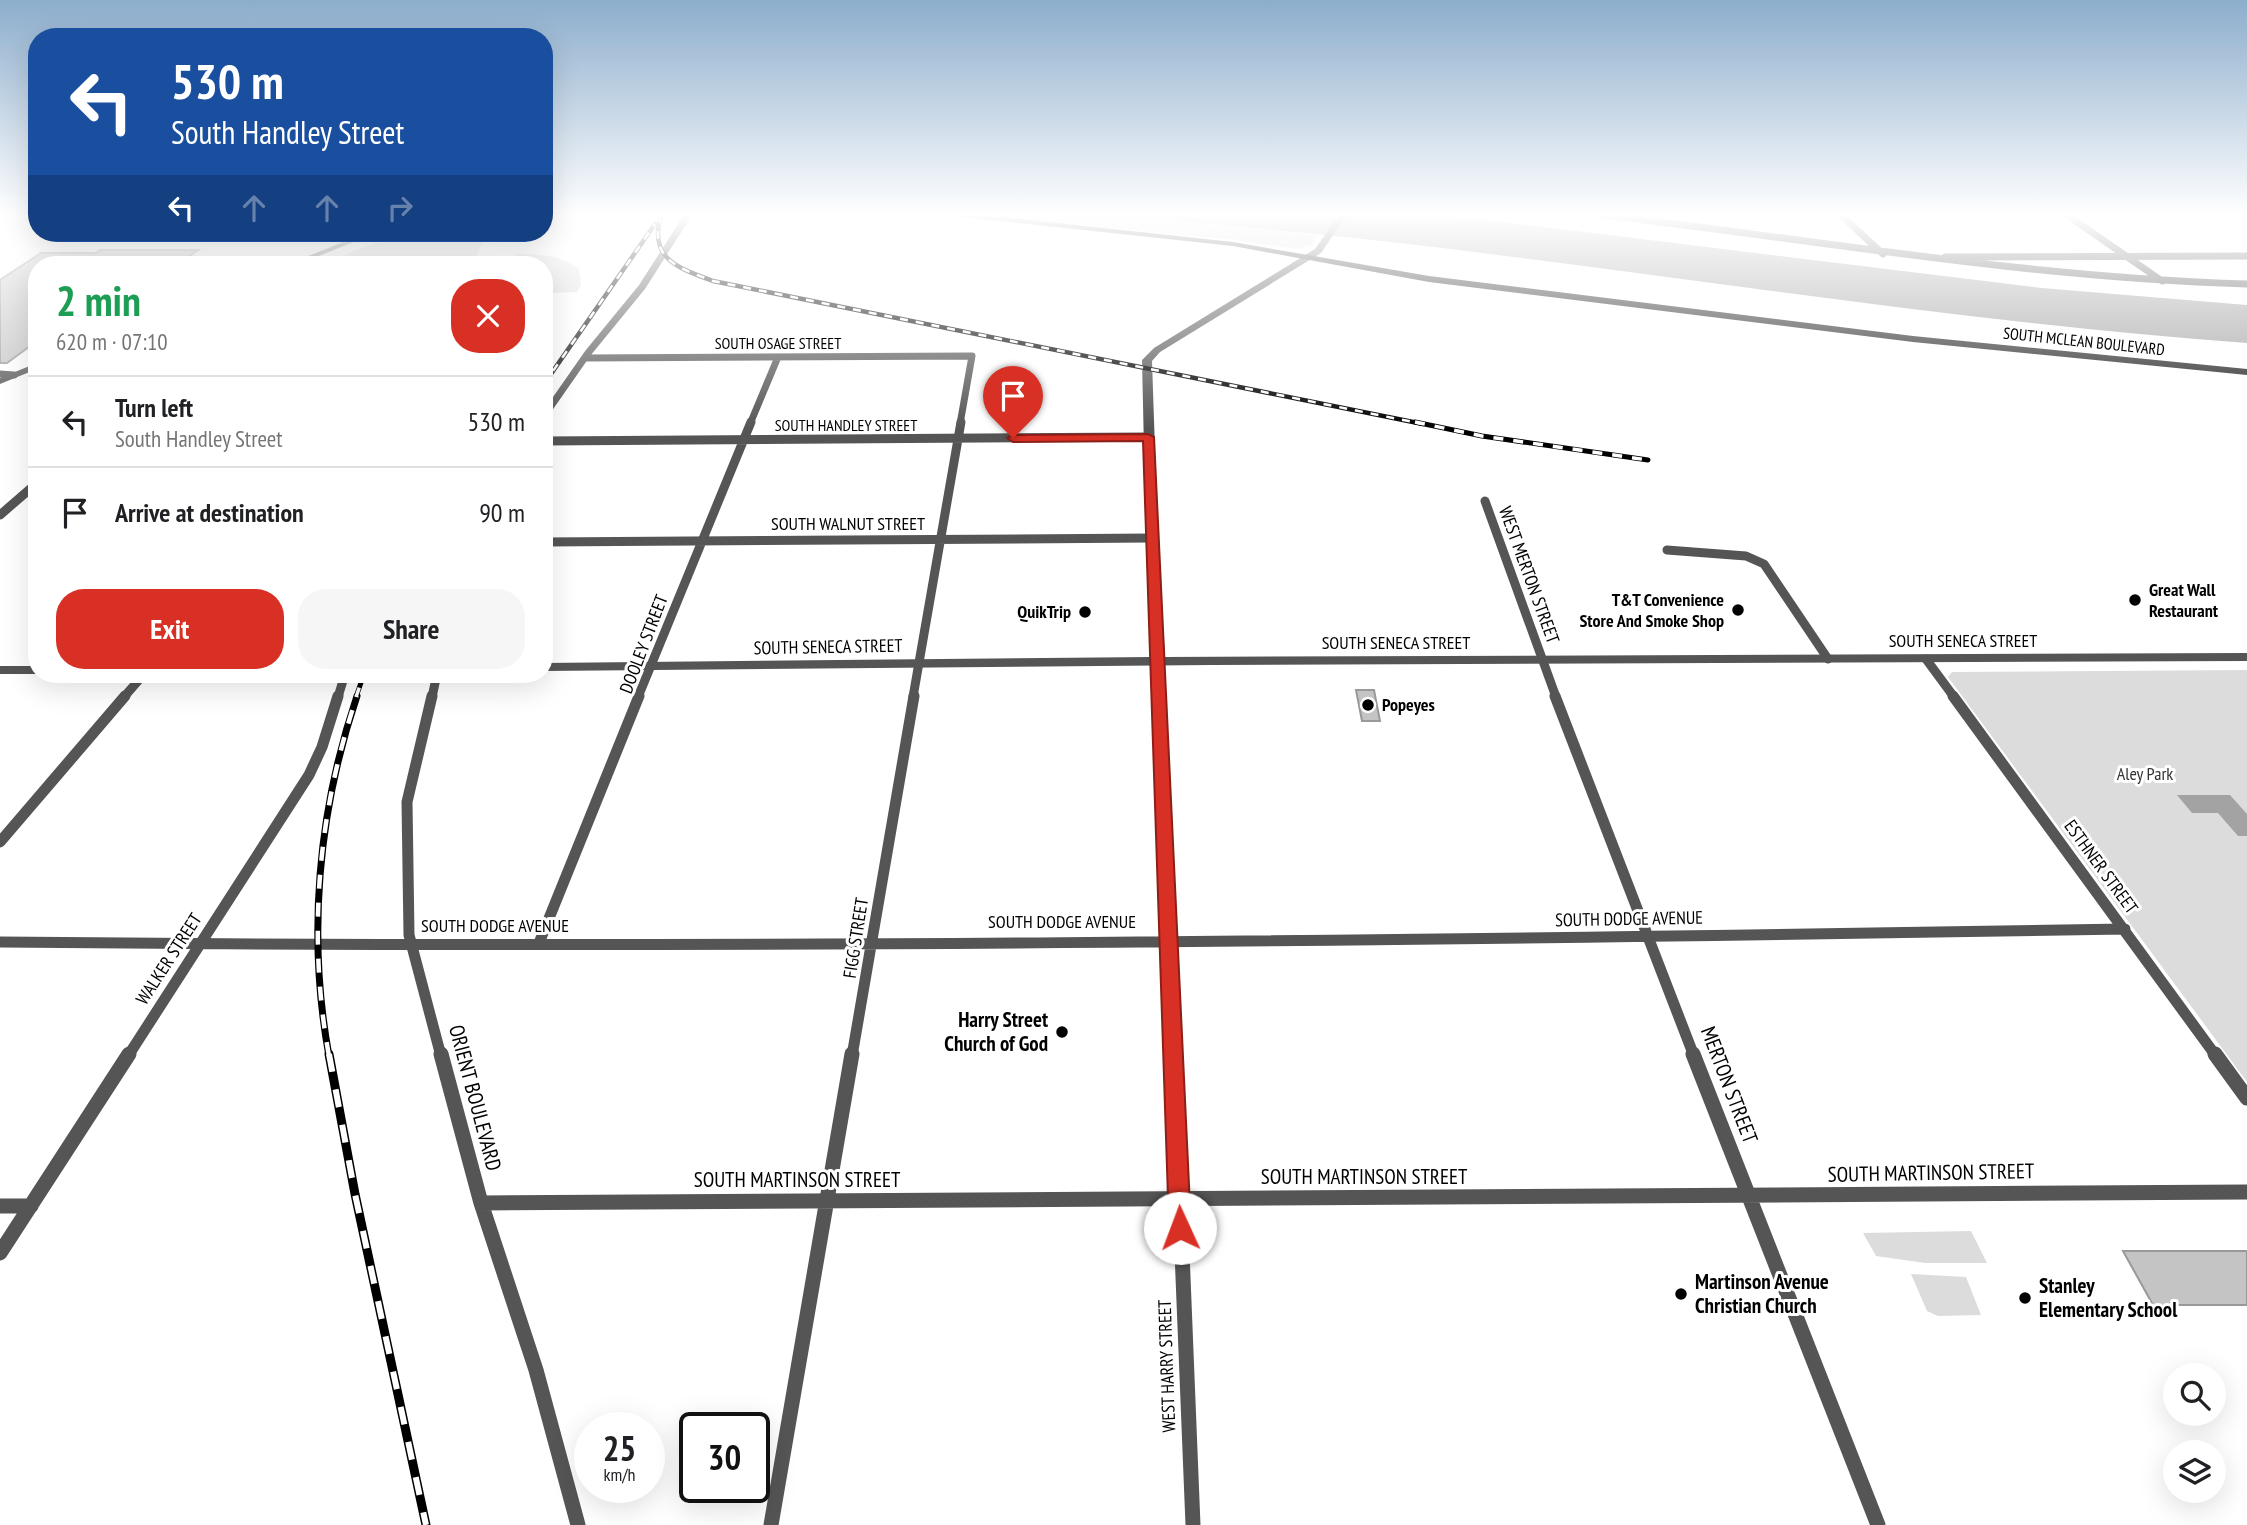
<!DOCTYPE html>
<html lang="en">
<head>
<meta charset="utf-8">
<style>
	:root { --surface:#fff; --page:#f6f6f6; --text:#202124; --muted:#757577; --line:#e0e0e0; --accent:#d93025 }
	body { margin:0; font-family:"PT Sans Narrow",sans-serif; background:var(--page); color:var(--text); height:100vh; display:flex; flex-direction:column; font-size:26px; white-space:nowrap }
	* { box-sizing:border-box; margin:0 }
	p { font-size:23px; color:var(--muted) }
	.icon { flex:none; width:38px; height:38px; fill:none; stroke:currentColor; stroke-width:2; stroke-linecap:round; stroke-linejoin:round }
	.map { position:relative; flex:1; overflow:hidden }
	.sheet { position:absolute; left:28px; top:256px; width:525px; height:427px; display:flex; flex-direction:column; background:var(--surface); border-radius:28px; box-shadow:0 7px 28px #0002 }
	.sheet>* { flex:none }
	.banner { position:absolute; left:28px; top:28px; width:525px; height:214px; border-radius:28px; box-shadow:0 7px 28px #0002; background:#1a4fa0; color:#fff; overflow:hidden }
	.controls { position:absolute; left:2163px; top:1363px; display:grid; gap:14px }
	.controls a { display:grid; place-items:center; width:63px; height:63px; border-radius:50%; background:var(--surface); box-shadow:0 7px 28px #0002; font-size:35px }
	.speed { position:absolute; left:574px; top:1412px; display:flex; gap:14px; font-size:35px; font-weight:700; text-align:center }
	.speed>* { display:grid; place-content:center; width:91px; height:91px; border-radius:50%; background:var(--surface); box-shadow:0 7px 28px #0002; line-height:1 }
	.speed small { font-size:18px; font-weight:400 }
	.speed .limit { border:4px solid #111; border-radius:10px; background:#fff; color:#111 }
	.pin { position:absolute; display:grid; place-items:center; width:60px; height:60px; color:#fff; margin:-72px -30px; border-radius:50% 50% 50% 0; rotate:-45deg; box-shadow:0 0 7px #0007 }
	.pin .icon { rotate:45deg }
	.me { position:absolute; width:77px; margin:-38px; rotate:358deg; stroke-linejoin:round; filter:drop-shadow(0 0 5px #0008) }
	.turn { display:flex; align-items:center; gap:24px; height:147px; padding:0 28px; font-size:32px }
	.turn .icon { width:91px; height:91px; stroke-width:2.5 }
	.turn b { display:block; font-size:49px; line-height:60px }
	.lanes { display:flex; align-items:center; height:66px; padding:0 28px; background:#0003; justify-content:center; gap:35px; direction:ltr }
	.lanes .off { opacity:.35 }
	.round { display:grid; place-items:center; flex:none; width:74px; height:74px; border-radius:28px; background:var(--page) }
	.headline { display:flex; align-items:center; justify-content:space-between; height:119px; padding:0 28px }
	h1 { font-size:42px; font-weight:700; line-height:52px; color:#1e9e55 }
	.action { display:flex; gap:14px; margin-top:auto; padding:14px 28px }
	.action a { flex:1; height:80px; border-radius:28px; background:var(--accent); color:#fff; font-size:28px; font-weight:700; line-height:80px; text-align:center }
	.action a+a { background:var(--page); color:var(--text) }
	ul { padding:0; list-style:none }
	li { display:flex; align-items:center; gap:21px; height:91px; padding:0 28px; border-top:2px solid var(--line) }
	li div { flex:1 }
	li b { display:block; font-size:26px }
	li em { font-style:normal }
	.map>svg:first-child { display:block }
	.green { fill:#dcdcdc }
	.water { fill:#a3a3a3 }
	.building { fill:#c4c4c4; stroke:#999; stroke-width:2 }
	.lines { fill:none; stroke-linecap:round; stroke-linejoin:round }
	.minor-far3 { stroke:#555; stroke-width:7 }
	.minor-far2 { stroke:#555; stroke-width:9 }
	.minor-far1 { stroke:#555; stroke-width:11 }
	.minor { stroke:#555; stroke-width:15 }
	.tertiary { fill:#555; fill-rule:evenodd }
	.secondary { fill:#222; fill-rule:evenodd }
	.rail-far3-casing { stroke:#000; stroke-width:4.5 }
	.rail-far2-casing { stroke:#000; stroke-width:5 }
	.rail-far1-casing { stroke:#000; stroke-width:7 }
	.rail-casing { stroke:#000; stroke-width:9 }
	.rail-far3 { stroke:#fff; stroke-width:2.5; stroke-dasharray:8; stroke-linecap:butt }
	.rail-far2 { stroke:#fff; stroke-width:3.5; stroke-dasharray:10; stroke-linecap:butt }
	.rail-far1 { stroke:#fff; stroke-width:4.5; stroke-dasharray:14; stroke-linecap:butt }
	.rail { stroke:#fff; stroke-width:6; stroke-dasharray:18; stroke-linecap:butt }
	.route { fill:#d93025; stroke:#8d1f18; stroke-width:2 }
	.poi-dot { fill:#000; stroke:#fff; stroke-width:2.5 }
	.labels { text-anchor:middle; stroke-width:6; stroke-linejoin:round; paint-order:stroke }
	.far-street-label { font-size:16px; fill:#000; stroke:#fff }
	.street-label { font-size:18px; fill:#000; stroke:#fff }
	.poi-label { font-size:18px; font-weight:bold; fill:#000; stroke:#fff; text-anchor:start }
	.park-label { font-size:18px; fill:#333; stroke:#fff }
	.near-poi-label { font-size:21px; font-weight:bold; fill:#000; stroke:#fff; text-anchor:start }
	.near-street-label { font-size:21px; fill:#000; stroke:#fff }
</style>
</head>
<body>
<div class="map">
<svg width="2247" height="1525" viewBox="0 0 2247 1525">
	<rect width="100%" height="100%" fill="#fff"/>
	<path class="green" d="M983 215H1118L1317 235 1312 245 1295 249 1237 240Z
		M484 238 473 264H332C374 231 434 238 484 238Z
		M517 254C539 254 561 255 579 269L581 285 577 292 544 293V264H505Z
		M2247 670V1082L1948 677 1952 672Z
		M1971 1231 1987 1263H1925L1876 1256 1863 1233Z
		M1911 1274 1966 1277 1981 1315 1938 1316 1927 1311Z"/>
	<path class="water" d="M1118 215H1446L2042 288 2247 305V343C1960 322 1676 275 1391 242 1300 232 1209 224 1118 215Z
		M2177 795H2230L2247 814V836H2238L2218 813H2192Z"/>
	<path class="building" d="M100 250H198L179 264H37V341L7 363H0V280L41 253H96Z
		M1356 690H1374L1380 721H1362Z
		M2123 1251H2247V1305H2153Z"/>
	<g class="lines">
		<path class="minor-far3" d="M1603 215C1818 240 2030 278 2247 284
			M1841 215 1883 254
			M2067 215 2162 281
			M1945 257 2247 256
			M585 358 972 356 960 424
			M0 374 14 375
			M544 416 588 353 642 287 688 215
			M750 424 778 357"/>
		<path class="minor-far2" d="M544 441 1148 437
			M1485 501 1556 697
			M0 515 37 483
			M544 542 1152 538
			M1667 550 1746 556 1764 564 1828 659
			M1926 659 1954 697
			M1159 662 1160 697
			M124 697 144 674
			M338 697 345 674
			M432 697 437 674
			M638 697 751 422
			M913 697 961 422"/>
		<path class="minor-far1" d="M432 696 407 802 409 935 441 1056
			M1160 696 1175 1056
			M1555 696 1694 1056
			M1953 696 2216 1056
			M0 842 125 696
			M0 942C708 949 1417 941 2125 929
			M539 943 639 696
			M128 1056 309 775 322 747 338 696
			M852 1056 914 696"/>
		<path class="minor" d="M441 1054 481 1203 536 1370 578 1525
			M1174 1054 1193 1525
			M1693 1054 1878 1525
			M2215 1054 2247 1098
			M481 1203 2247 1192
			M0 1206H31
			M0 1253 129 1054
			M771 1525 852 1054"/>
		<path class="tertiary" d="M1339 215H1347L1321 253 1160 352 1152 361 1158 538 1165 657 2247 653V661L1211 665 544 671V663L1152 657 1146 538 1142 360 1154 348 1315 249Z
			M366 233H376L299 264H288Z
			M37 363V369L0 384V378Z
			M0 666H37V674H39H0Z"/>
		<path class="secondary" d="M957 215H983L1233 242 1429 276 1913 336 2247 369V375L1913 342 1429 282 1233 246 961 217Z"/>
		<g class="rail-far3-casing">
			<path id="rail-far3" d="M661 215C648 259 678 268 713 281L1423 424
				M544 384 655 224"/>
		</g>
		<g class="rail-far2-casing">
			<path id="rail-far2" d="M1415 422 1482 436 1648 460
				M356 697 364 674"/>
		</g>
		<g class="rail-far1-casing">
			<path id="rail-far1" d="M329 1056C307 936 318 811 357 696"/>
		</g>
		<g class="rail-casing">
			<path id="rail" d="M329 1054 355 1194 426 1525"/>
		</g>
		<use href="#rail-far3" class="rail-far3"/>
		<use href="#rail-far2" class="rail-far2"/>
		<use href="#rail-far1" class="rail-far1"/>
		<use href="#rail" class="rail"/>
	</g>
	<linearGradient id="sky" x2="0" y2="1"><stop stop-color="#8cadcc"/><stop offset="0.5" stop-color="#fff"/><stop offset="1" stop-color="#fff" stop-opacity="0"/></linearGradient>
	<rect width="2247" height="429" fill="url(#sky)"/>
	<path class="route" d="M1148 434 1154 437 1191 1228 1188 1236 1180 1239 1172 1236 1169 1228 1143 441 1013 442 1007 438 1013 435Z"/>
	<g class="poi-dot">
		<circle cx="2135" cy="600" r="7"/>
		<circle cx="1738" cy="610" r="7"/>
		<circle cx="1085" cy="612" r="7"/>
		<circle cx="1368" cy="705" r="7"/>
		<circle cx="1062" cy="1032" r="7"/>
		<circle cx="1681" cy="1294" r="7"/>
		<circle cx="2025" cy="1298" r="7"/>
	</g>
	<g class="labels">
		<g class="far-street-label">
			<text transform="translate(2084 341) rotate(6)" y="6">SOUTH MCLEAN BOULEVARD</text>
			<text x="778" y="349">SOUTH OSAGE STREET</text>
			<text x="846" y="431">SOUTH HANDLEY STREET</text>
		</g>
		<g class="street-label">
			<text x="848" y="530">SOUTH WALNUT STREET</text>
			<text transform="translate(1529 575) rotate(70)" y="6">WEST MERTON STREET</text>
			<text x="1963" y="647">SOUTH SENECA STREET</text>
			<text x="1396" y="649">SOUTH SENECA STREET</text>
			<text transform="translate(644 644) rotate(-69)" y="6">DOOLEY STREET</text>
			<text transform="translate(828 647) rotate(-1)" y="6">SOUTH SENECA STREET</text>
			<text transform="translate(2101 867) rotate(54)" y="6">ESTHNER STREET</text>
			<text transform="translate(1629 919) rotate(-1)" y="6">SOUTH DODGE AVENUE</text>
			<text x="1062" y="928">SOUTH DODGE AVENUE</text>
			<text x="495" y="932">SOUTH DODGE AVENUE</text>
			<text transform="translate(856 938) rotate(-81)" y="6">FIGG STREET</text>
			<text transform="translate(169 959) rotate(-57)" y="6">WALKER STREET</text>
			<text transform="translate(1167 1366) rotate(-92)" y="6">WEST HARRY STREET</text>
		</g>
		<g class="poi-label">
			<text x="2149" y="596">Great Wall<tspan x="2149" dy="21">Restaurant</tspan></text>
			<text x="1724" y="606" text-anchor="end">T&amp;T Convenience<tspan x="1724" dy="21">Store And Smoke Shop</tspan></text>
			<text x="1071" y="618" text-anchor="end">QuikTrip</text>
			<text x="1382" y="711">Popeyes</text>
		</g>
		<g class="park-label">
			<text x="2145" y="780">Aley Park</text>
		</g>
		<g class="near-poi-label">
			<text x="1048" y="1027" text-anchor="end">Harry Street<tspan x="1048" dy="24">Church of God</tspan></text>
			<text x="1695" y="1289">Martinson Avenue<tspan x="1695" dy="24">Christian Church</tspan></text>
			<text x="2039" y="1293">Stanley<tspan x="2039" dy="24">Elementary School</tspan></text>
		</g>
		<g class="near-street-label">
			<text transform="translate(1729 1085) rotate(69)" y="7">MERTON STREET</text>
			<text transform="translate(475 1098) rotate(75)" y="7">ORIENT BOULEVARD</text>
			<text transform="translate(1931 1173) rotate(-1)" y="7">SOUTH MARTINSON STREET</text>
			<text x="1364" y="1184">SOUTH MARTINSON STREET</text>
			<text x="797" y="1187">SOUTH MARTINSON STREET</text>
		</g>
	</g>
</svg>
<div class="controls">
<a><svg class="icon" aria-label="search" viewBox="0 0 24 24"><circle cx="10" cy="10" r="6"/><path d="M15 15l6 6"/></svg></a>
<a><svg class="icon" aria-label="layers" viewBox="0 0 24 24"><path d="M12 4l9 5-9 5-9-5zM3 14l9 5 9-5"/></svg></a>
</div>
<div class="speed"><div>25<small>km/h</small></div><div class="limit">30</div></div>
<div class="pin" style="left:1013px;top:438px;background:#d93025"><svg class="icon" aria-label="arrive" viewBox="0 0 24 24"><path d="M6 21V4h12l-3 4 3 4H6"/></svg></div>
<svg class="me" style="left:1180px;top:1228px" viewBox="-20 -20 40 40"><circle r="19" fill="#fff"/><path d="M0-13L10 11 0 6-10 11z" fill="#d93025"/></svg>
<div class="banner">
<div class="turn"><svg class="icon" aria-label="left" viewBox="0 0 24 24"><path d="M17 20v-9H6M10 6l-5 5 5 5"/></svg><div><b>530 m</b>South Handley Street</div></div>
<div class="lanes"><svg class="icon" aria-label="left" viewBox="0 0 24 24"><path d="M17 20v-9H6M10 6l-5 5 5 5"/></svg><svg class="icon off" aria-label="ahead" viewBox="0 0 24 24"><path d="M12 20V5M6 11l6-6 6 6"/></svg><svg class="icon off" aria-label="ahead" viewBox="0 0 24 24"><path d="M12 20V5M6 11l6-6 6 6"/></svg><svg class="icon off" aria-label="right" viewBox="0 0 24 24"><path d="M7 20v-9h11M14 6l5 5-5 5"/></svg></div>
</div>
<section class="sheet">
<div class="headline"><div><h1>2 min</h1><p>620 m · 07:10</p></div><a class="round" style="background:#d93025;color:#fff"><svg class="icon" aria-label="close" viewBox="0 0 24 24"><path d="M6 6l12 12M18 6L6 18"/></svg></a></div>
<ul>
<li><svg class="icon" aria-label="left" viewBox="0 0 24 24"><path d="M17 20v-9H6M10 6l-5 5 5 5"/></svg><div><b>Turn left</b><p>South Handley Street</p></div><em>530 m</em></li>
<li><svg class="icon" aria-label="arrive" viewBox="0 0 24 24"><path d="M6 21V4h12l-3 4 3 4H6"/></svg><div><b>Arrive at destination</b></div><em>90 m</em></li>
</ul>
<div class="action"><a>Exit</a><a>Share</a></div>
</section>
</div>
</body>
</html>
